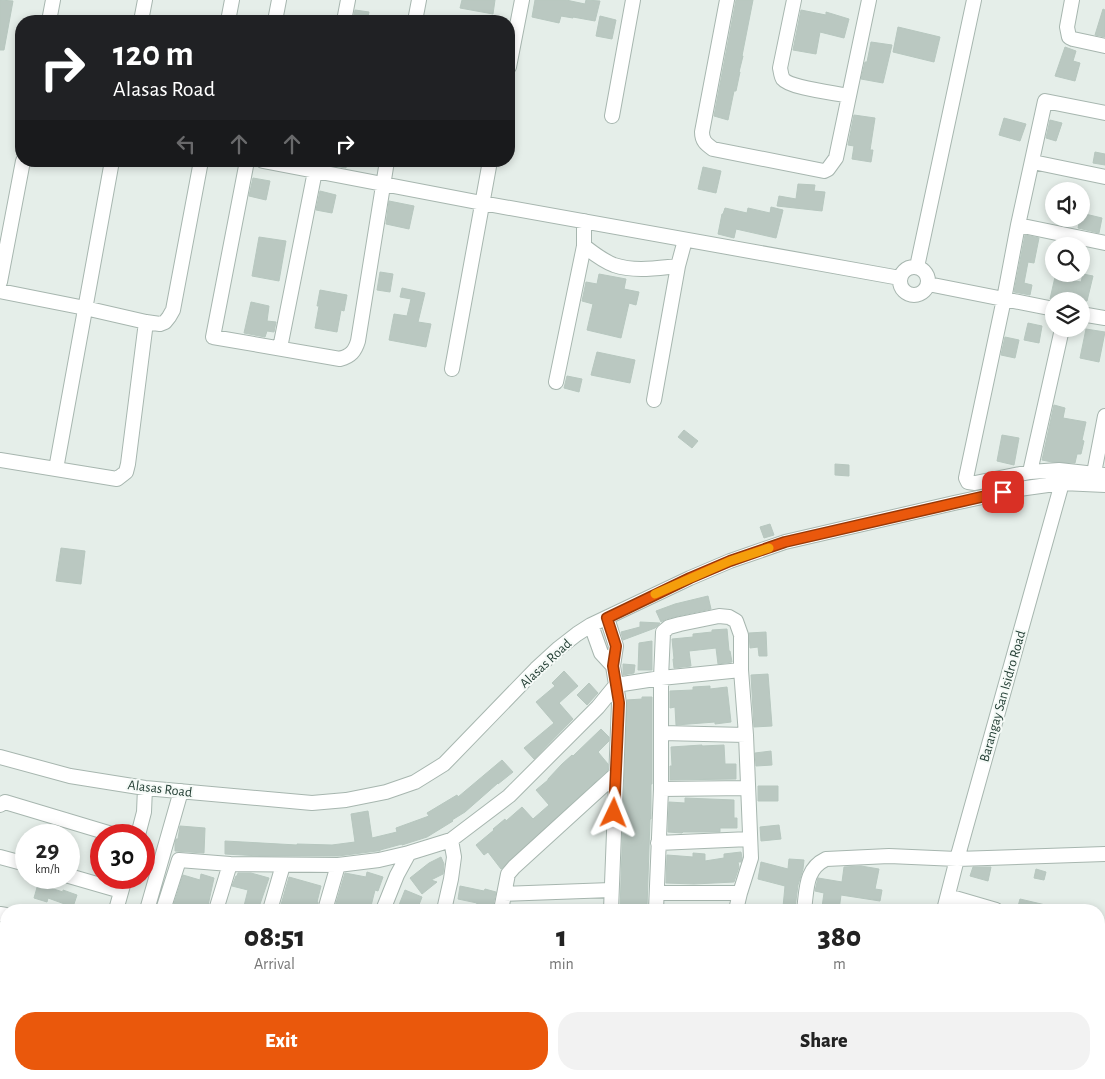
<!DOCTYPE html>
<html lang="en">
<head>
<meta charset="utf-8">
<style>
	:root { --surface:#fff; --page:#f2f2f2; --text:#222; --muted:#767676; --accent:#ea580c }
	body { margin:0; font-family:"Alegreya Sans",sans-serif; background:var(--page); color:var(--text); height:100vh; display:flex; flex-direction:column; font-size:19px; white-space:nowrap }
	* { box-sizing:border-box; margin:0 }
	p { font-size:16px; color:var(--muted) }
	.icon { flex:none; width:28px; height:28px; fill:none; stroke:currentColor; stroke-width:2; stroke-linecap:round; stroke-linejoin:round }
	.map { position:relative; flex:1; overflow:hidden }
	.drawer { position:absolute; left:0px; top:904px; width:1105px; height:176px; display:flex; flex-direction:column; background:var(--surface); border-radius:20px 20px 0 0; box-shadow:0 2px 8px #0003 }
	.drawer>* { flex:none }
	.hud { position:absolute; left:15px; top:15px; width:500px; height:152px; border-radius:20px; box-shadow:0 2px 8px #0003; background:#202124; color:#fff; overflow:hidden }
	.controls { position:absolute; left:1045px; top:182px; display:grid; gap:10px }
	.controls a { display:grid; place-items:center; width:45px; height:45px; border-radius:50%; background:var(--surface); box-shadow:0 2px 8px #0003; font-size:25px }
	.speed { position:absolute; left:15px; top:824px; display:flex; gap:10px; font-size:25px; font-weight:700; text-align:center }
	.speed>* { display:grid; place-content:center; width:65px; height:65px; border-radius:50%; background:var(--surface); box-shadow:0 2px 8px #0003; line-height:1 }
	.speed small { font-size:12px; font-weight:400 }
	.speed .limit { border:8px solid #d22; background:#fff; color:#111 }
	.pin { position:absolute; display:grid; place-items:center; width:42px; height:42px; color:#fff; margin:-21px; border-radius:10px; box-shadow:0 2px 8px #0006 }
	.me { position:absolute; width:55px; margin:-28px; rotate:2deg; stroke-linejoin:round; filter:drop-shadow(0 0 4px #0008) }
	.turn { display:flex; align-items:center; gap:18px; height:105px; padding:0 15px; font-size:22px }
	.turn .icon { width:65px; height:65px; stroke-width:2.5 }
	.turn b { display:block; font-size:35px; line-height:42px }
	.lanes { display:flex; align-items:center; height:48px; padding:0 15px; background:#0003; justify-content:center; gap:25px; direction:ltr }
	.lanes .off { opacity:.35 }
	.eta { display:flex; justify-content:space-evenly; align-items:center; height:85px; text-align:center }
	.eta b { font-size:30px; font-weight:800; line-height:35px }
	.primary-button { display:flex; gap:10px; margin-top:auto; padding:10px 15px }
	.primary-button a { flex:1; height:58px; border-radius:20px; background:var(--accent); color:#fff; font-size:20px; font-weight:800; line-height:58px; text-align:center }
	.primary-button a+a { background:var(--page); color:var(--text) }
	.map>svg:first-child { display:block }
	.built { fill:#d3ddd7 }
	.building { fill:#bac8c1; stroke:#b7c7bf }
	.lines { fill:none; stroke-linecap:round; stroke-linejoin:round }
	.minor-casing { stroke:#a7b6af; stroke-width:16 }
	.minor { stroke:#fff; stroke-width:14 }
	.route-casing { stroke:#983908; stroke-width:12 }
	.route { stroke:#ea580c; stroke-width:9 }
	.slow { stroke:#f59e0b; stroke-width:9 }
	.labels { text-anchor:middle; stroke-width:4; stroke-linejoin:round; paint-order:stroke }
	.street-label { font-size:14px; fill:#243f35; stroke:#f5faf7 }
</style>
</head>
<body>
<div class="map">
<svg width="1105" height="1079" viewBox="0 0 1105 1079">
	<rect width="100%" height="100%" fill="#e5eee9"/>
	<path class="built" d="M0 1058 6 1062V1074H24L32 1079H0Z"/>
	<path class="building" d="M0 0 13 1 4 50H0Z
		M462 0H495L493 14 460 8Z
		M535 0H566L585 4 586 0 600 1 595 21 573 17V18L561 16 559 23 532 17Z
		M736 0H753L742 56H743L739 72H740L736 91H734L728 120 714 116Z
		M1103 9 1105 10V37L1095 35Z
		M355 10 369 12 367 21H353Z
		M801 10 826 15V12L849 19 844 38 820 32 816 54 793 50Z
		M600 16 616 20 612 39 596 36Z
		M898 27 940 37 934 62 893 52Z
		M871 42 892 45 883 83 861 79 865 62H867Z
		M1065 47 1076 51 1073 61 1080 63 1075 81 1055 76Z
		M854 115 875 118 870 150H873L871 162 852 159 854 146 848 145Z
		M1004 118 1026 124 1020 141 999 135Z
		M1050 120 1062 123 1056 141 1046 138Z
		M1095 152 1105 154V165L1093 163Z
		M326 161H347L346 168 325 164Z
		M703 167 721 171 716 193 698 189Z
		M253 178 270 181 266 200 249 196Z
		M798 184 815 185 814 191 825 192 822 211 777 206 779 196 796 199Z
		M320 191 336 195 332 213 316 210Z
		M389 201 414 206 409 229 386 224Z
		M771 207 783 210 776 238 736 229 734 238 718 234 722 214H723L725 208 747 213 748 208 770 213Z
		M1081 213 1102 218 1099 233 1078 228 1080 219H1081Z
		M1025 235 1039 238 1034 263 1028 262 1024 283 1032 285 1030 295 1014 292Z
		M259 237 286 241 279 281 252 276Z
		M380 272 393 274 390 292 377 290Z
		M599 274 626 279 624 289 639 292 636 305 629 303 621 338 587 330 593 304 582 301 586 282 597 284Z
		M1083 274 1093 276 1087 301H1058L1050 299 1055 277 1081 282Z
		M402 288 425 293 418 322 431 324 426 347 389 340 394 314 407 316 411 299 400 297Z
		M320 290 347 295 344 311 341 310 337 332 315 328 319 306H317Z
		M251 302 269 306 267 321 276 322 274 332 267 331 265 337 244 333Z
		M1028 323 1042 326 1039 343 1024 340Z
		M1086 329 1105 332 1099 362 1080 358Z
		M1005 337 1019 340 1015 358 1001 355Z
		M597 352 635 360 630 383 591 375Z
		M567 376 582 379 579 392 564 388Z
		M1054 405 1065 408 1063 418 1086 422 1082 440 1084 441 1081 454H1077L1075 463 1052 462 1042 460Z
		M684 430 698 441 692 448 678 437Z
		M1002 435 1019 438 1014 465 997 461Z
		M835 464 849 465V476L835 475Z
		M770 524 774 535 764 538 760 527Z
		M61 548 85 551 81 584 56 581Z
		M708 596 711 609 678 616 666 619 661 622 656 611 675 604Z
		M640 622 660 623 655 628 623 640 621 632 640 627Z
		M727 629 729 651H730L732 662 718 664 716 648 689 651 691 666 674 668 673 659H674L672 639 693 637V634L712 632V630Z
		M766 632 767 656H759L758 647 750 648 749 633Z
		M652 641V670H638L639 643Z
		M623 664 635 665 634 673 623 675Z
		M564 671 578 686 559 703 573 719 534 759 524 748 554 723 536 702 555 686 552 683Z
		M768 674 772 726 754 727 751 675Z
		M589 683 598 693 587 705 577 695Z
		M710 686V689L727 687 731 722 715 724V722L676 725 675 707 670 708V691L693 690V687Z
		M642 697H652V784H651V819H650L647 907H635V909L620 910 627 700 642 699Z
		M601 729 609 737V741L598 752 608 764V770L501 869 488 852 484 855 476 845 494 830 493 829 505 819 506 821 522 807 533 819 549 805 536 790 548 780V779L562 764 572 755 573 756Z
		M702 745V746L724 745 725 764H736V779L670 780V766H672L671 747Z
		M771 751 772 765 756 766 755 753Z
		M502 760 513 772 498 784V783L465 812 452 820 453 821 427 837 402 845V844L380 850V851H377L338 856H260L225 854V841L297 845V844L332 845 355 842 351 814 368 811 372 838 397 832 396 828 429 816 427 813 457 795 458 797Z
		M758 786H778V801H758Z
		M685 798 734 800V818H737V828H720V832H683L682 833 668 832 669 802 685 803Z
		M779 825 781 839 761 841 760 827Z
		M180 826 205 828 204 853 175 851V843L176 839H178Z
		M94 844 101 846V860L91 857Z
		M741 852 742 858 741 862H738L739 867 734 882 694 884 666 883 667 855 693 857V853L705 854V861L724 858V854Z
		M441 857 444 864 443 874 431 880 437 882 422 894 410 878 429 863Z
		M789 859 804 860 803 869 798 885 795 908 783 907 785 886 758 879 761 862 788 869Z
		M861 866 879 869 875 889 882 890 880 901 841 895 839 910H829V908L822 907 824 893 815 891 818 878 842 882 844 867Z
		M973 867H991L988 881 970 876Z
		M1036 869 1046 872 1044 880 1034 878Z
		M367 872 383 877 378 891 375 890 370 910H334L345 873 366 877Z
		M238 873H251L269 878 258 910H243L248 890 232 886 236 876H237Z
		M201 874 214 878 207 910H172L183 875 200 880Z
		M289 877 321 886 317 902H318L316 910H288L280 908Z
		M38 884 63 892V890L77 895 73 907 48 898 47 902 34 898Z
		M460 886 484 891 485 889 496 892 492 910H475L477 903 458 899Z
		M405 890 422 897 417 910H397Z
		M1020 899 1054 907 1053 910H1017Z"/>
	<g class="lines">
		<g class="minor-casing">
			<path id="minor" d="M727 0 702 132C702 141 706 144 713 149L824 171 828 169 836 158 869 0
				M794 0 780 68C781 72 781 76 783 79 790 88 836 93 849 96
				M1072 0 1067 27 1069 37 1073 39 1105 46
				M49 21 53 0
				M141 21 145 0
				M228 21 232 0
				M275 21 279 0
				M344 21 348 0
				M415 21 419 0
				M509 67 522 0
				M1105 113 1045 101 1018 225 1004 299 966 478 968 482 975 483 1030 472 1059 470 1105 475
				M612 116 633 0
				M247 161 213 337 340 359C351 356 355 351 358 341L387 161
				M263 161 482 203 900 278
				M1033 162 1105 177
				M584 221V246C593 253 603 261 614 265 635 272 657 268 678 266L685 240
				M1018 225 1105 243
				M900 281a14 14 0 1 1 28 0a14 14 0 1 1-28 0Z
				M917 267 974 0
				M0 282 23 161
				M928 284 1054 309
				M0 291 85 308 146 322 160 324 165 322 169 317 173 310 201 161
				M1081 314 1105 318
				M280 348 317 161
				M452 369 490 161
				M556 382 584 246
				M654 400 678 266
				M0 460 117 479 126 472 128 464 146 322
				M56 469 112 161
				M1030 472 1062 329
				M1094 473 1105 416
				M607 618 616 646 613 666 619 703 611 910
				M591 625 601 653 613 666
				M662 733 746 735
				M0 757 70 776 145 788 312 803 346 800 386 792 415 782 444 764 536 669 559 648 577 634 591 625 690 578 730 561 785 542 954 503 1019 489 1062 483 1105 485
				M661 789 748 788
				M0 805 5 802 115 835
				M138 835 144 812 145 788
				M658 843 750 839
				M0 857 26 864
				M69 876 121 891
				M657 893H740
				M504 894 611 890
				M948 896 996 910
				M116 910 125 878
				M147 910 181 791
				M163 910 179 860 230 864
				M216 910 230 864 338 865 379 860 409 853
				M270 910 283 865
				M325 910 338 865
				M383 910 397 875 409 853 451 840 509 796 598 707 616 685 661 678 741 670
				M444 910 451 879 454 857 451 840
				M501 910 508 874 514 867 615 775
				M656 910 661 789V678L663 632 669 627 680 624 719 616 729 617 736 621 741 635V670L746 735 751 858 740 893 736 910
				M804 910C807 889 805 869 826 859L889 856 957 859 1105 854
				M944 910 957 859 1062 483
				M0 914 6 915
				M466 1074 485 1079
				M658 1074 679 1079
				M64 1079 66 1074
				M99 1079 100 1074
				M165 1079 166 1074
				M219 1079 220 1074
				M275 1079 277 1074
				M335 1079 336 1074
				M390 1079 391 1074
				M446 1079 448 1074
				M903 1079 904 1074"/>
		</g>
		<use href="#minor" class="minor"/>
	</g>
	<g class="lines">
		<g class="route-casing">
			<path id="route" d="M614 813 619 703 613 666 616 646 607 618 690 578 730 561 785 542 1003 492"/>
		</g>
		<use href="#route" class="route"/>
		<path class="slow" d="M655 594 730 561 769 548"/>
	</g>
	<g class="labels">
		<g class="street-label">
			<text transform="translate(545 663) rotate(-43)" y="5">Alasas Road</text>
			<text transform="translate(1002 696) rotate(-74)" y="5">Barangay San Isidro Road</text>
			<text transform="translate(160 788) rotate(7)" y="5">Alasas Road</text>
		</g>
	</g>
</svg>
<div class="controls">
<a><svg class="icon" aria-label="sound" viewBox="0 0 24 24"><path d="M4 9h4l5-4v14l-5-4H4zM17 9q2 3 0 6"/></svg></a>
<a><svg class="icon" aria-label="search" viewBox="0 0 24 24"><circle cx="10" cy="10" r="6"/><path d="M15 15l6 6"/></svg></a>
<a><svg class="icon" aria-label="layers" viewBox="0 0 24 24"><path d="M12 4l9 5-9 5-9-5zM3 14l9 5 9-5"/></svg></a>
</div>
<div class="speed"><div>29<small>km/h</small></div><div class="limit">30</div></div>
<div class="pin" style="left:1003px;top:492px;background:#d93025"><svg class="icon" aria-label="arrive" viewBox="0 0 24 24"><path d="M6 21V4h12l-3 4 3 4H6"/></svg></div>
<svg class="me" style="left:614px;top:813px" viewBox="-20 -20 40 40"><path d="M0-17L14 15 0 8-14 15z" fill="#ea580c" stroke="#fff" stroke-width="4"/></svg>
<div class="hud">
<div class="turn"><svg class="icon" aria-label="right" viewBox="0 0 24 24"><path d="M7 20v-9h11M14 6l5 5-5 5"/></svg><div><b>120 m</b>Alasas Road</div></div>
<div class="lanes"><svg class="icon off" aria-label="left" viewBox="0 0 24 24"><path d="M17 20v-9H6M10 6l-5 5 5 5"/></svg><svg class="icon off" aria-label="ahead" viewBox="0 0 24 24"><path d="M12 20V5M6 11l6-6 6 6"/></svg><svg class="icon off" aria-label="ahead" viewBox="0 0 24 24"><path d="M12 20V5M6 11l6-6 6 6"/></svg><svg class="icon" aria-label="right" viewBox="0 0 24 24"><path d="M7 20v-9h11M14 6l5 5-5 5"/></svg></div>
</div>
<section class="drawer">
<div class="eta">
<div><b>08:51</b><p>Arrival</p></div>
<div><b>1</b><p>min</p></div>
<div><b>380</b><p>m</p></div>
</div>
<div class="primary-button"><a>Exit</a><a>Share</a></div>
</section>
</div>
</body>
</html>
